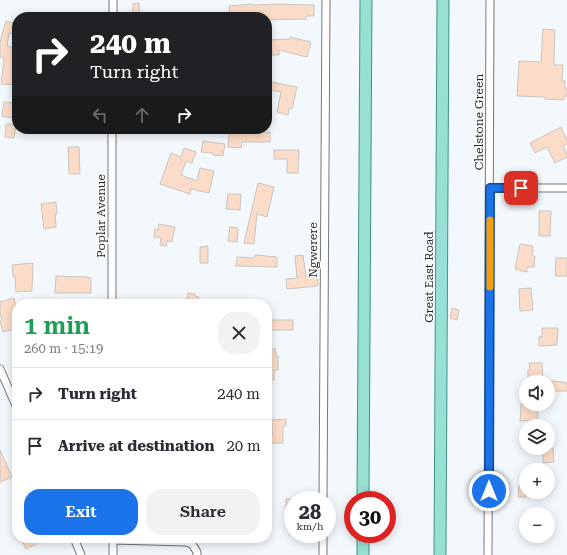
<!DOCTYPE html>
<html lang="en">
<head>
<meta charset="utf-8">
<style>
	:root { --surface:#fff; --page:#f2f2f3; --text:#2b2b33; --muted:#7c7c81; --line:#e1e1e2; --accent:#1a73e8 }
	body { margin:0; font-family:"Roboto Serif",serif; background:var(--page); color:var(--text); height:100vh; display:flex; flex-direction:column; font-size:15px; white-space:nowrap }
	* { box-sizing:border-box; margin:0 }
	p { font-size:13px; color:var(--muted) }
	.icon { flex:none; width:22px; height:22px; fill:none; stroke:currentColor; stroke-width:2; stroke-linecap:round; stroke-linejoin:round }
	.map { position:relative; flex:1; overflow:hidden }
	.sheet { position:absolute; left:12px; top:299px; width:260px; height:244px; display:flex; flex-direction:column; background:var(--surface); border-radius:16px; box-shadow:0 2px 10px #0003 }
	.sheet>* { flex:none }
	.top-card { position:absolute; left:12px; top:12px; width:260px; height:122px; border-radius:16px; box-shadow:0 2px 10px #0003; background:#202124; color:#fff; overflow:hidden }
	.buttons { position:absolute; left:519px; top:375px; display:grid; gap:8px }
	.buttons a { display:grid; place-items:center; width:36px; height:36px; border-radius:50%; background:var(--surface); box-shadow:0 2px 10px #0003; font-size:20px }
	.speed { position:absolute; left:284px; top:491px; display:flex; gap:8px; font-size:20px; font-weight:700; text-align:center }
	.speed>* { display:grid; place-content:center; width:52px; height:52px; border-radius:50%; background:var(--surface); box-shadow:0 2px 10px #0003; line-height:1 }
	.speed small { font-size:10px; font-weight:400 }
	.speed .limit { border:6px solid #d22; background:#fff; color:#111 }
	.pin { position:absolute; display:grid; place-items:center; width:34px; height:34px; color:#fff; margin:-17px; border-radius:8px; box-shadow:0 2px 6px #0006 }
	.me { position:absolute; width:44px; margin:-22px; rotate:0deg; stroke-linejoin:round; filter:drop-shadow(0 0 3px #0008) }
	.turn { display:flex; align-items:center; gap:14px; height:84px; padding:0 12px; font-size:18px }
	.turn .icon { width:52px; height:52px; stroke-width:2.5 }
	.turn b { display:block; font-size:28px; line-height:34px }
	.lanes { display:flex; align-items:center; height:38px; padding:0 12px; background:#0003; justify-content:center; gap:20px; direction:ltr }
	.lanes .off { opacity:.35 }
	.round { display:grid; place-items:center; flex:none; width:42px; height:42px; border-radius:16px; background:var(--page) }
	.head { display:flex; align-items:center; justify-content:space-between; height:68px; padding:0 12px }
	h1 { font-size:24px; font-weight:600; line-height:30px; color:#1e9e55 }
	.action { display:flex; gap:8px; margin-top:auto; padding:8px 12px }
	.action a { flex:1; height:46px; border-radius:16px; background:var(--accent); color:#fff; font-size:16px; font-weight:600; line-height:46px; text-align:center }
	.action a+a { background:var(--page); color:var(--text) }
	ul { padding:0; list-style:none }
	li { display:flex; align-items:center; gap:12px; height:52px; padding:0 12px; border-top:1px solid var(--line) }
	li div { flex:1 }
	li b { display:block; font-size:15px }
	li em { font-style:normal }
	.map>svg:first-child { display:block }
	.building { fill:#fbdcc8; stroke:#cac4c0 }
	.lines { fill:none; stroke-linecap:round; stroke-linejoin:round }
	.street-casing { stroke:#73787c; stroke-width:9 }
	.primary-casing { stroke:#449186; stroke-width:13 }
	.street { stroke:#fff; stroke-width:7 }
	.primary { stroke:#98dfd4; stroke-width:11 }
	.route-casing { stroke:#114b97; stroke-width:10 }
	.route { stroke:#1a73e8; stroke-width:7 }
	.slow { stroke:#f59e0b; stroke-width:7 }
	.labels { text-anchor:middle; stroke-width:3; stroke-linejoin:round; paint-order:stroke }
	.street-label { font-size:12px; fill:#26282a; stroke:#fff }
</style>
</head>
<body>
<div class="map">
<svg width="567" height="555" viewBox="0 0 567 555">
	<rect width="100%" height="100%" fill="#f3f8fd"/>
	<path class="building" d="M139 3V15H133V4Z
		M252 4V5L277 4 314 5V16H306V19L267 20V17H230L229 6Z
		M6 21 17 24 16 35 9 33 7 46 17 48V85L1 84 4 58 0 57V42Z
		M543 29 555 30 554 65H563L562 81H565V88H567V96H564V100L545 99V97L517 96 519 61 541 62Z
		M290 37 311 42 307 57 279 50V55H267V40L290 39Z
		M267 81 297 87 292 109 289 108 288 115 277 112 281 92 267 89Z
		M4 102 15 103 13 118 2 116Z
		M6 124 16 125 14 138 5 137Z
		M561 127 567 140V144L563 146 567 153V157L555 163 547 147 535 153 530 143Z
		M229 132H270V142H242L241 148 228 147Z
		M203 141 225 144 223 156 213 155V153L201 152Z
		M68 147H79L80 174H69Z
		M184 148 196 152 192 163 186 161 181 175 197 181 200 168 214 171 209 193 191 189 190 194 160 184 171 153 181 157Z
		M274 150H299L298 173H287V159H274Z
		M258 183 274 187 267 217 257 214 254 244 244 243Z
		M228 194H241L240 210 226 209Z
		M56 202 57 214H55L56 227 44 229 41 204Z
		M539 211H551L550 236H539Z
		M159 224 175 227 172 242 167 241 166 246 160 245 161 238 154 237 155 229 158 230Z
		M230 227 238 228 237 242 228 241Z
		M520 244 533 246 532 256H535L534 267H527V272L515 269Z
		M208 246V263H200V247Z
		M255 255 277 257V267L236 266 237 257 254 258Z
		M303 255 306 277 317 276 318 286 287 289 286 279 297 278 295 256Z
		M556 258H567V276H555Z
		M33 263 32 291 16 292 15 276 13 277 12 265Z
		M56 276 88 277V278H91V293H55Z
		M531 288 533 310 520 311 519 289Z
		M188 293 195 294V296L199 297 198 304H186Z
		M14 298 17 312V328L3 332 0 321 2 320 0 313V302Z
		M452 308 459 310 457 320 450 318Z
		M267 320H293V330H267Z
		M542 328H558L557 345 539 346V336L542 337Z
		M267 349H275L276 356H278V370H274V380H267Z
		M529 363H542L543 381H528V370H530Z
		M552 381 564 382V383H567V391H551Z
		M521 404H537L538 420 520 421Z
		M286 419V426H283V443H267V436H272V420Z
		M543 448H553L554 462 543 463Z
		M0 450 12 477 0 482Z
		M519 485H526V497H518Z
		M286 499H293V513H286Z
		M21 538H35L37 544 26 549Z"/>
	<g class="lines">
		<g class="street-casing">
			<path id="street" d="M113 17V0
				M490 188H567
				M112 304V129
				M0 369 17 408
				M323 500 326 0
				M74 538 81 555
				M113 540 186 542 192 544 197 552V555
				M113 555V538
				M323 555V534
				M488 555 490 0"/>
		</g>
		<g class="primary-casing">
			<path id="primary" d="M363 500 366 0
				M363 555V534
				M440 555 443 0"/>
		</g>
		<use href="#street" class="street"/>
		<use href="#primary" class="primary"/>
	</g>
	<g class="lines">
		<g class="route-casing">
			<path id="route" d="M489 491 490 188H521"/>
		</g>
		<use href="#route" class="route"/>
		<path class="slow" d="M490 287V220"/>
	</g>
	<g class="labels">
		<g class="street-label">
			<text transform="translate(479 122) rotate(-90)" y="4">Chelstone Green</text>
			<text transform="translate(101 216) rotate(-90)" y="4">Poplar Avenue</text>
			<text transform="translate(313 250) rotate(-90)" y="4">Ngwerere</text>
			<text transform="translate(429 277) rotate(-90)" y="4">Great East Road</text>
		</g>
	</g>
</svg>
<div class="buttons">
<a><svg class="icon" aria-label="sound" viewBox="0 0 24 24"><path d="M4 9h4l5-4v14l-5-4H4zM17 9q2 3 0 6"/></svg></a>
<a><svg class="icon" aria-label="layers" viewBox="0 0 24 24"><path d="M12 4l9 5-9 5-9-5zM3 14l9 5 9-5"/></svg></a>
<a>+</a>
<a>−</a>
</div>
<div class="speed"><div>28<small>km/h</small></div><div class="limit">30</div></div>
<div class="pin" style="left:521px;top:188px;background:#d93025"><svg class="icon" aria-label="arrive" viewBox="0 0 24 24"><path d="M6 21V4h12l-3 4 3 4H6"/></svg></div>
<svg class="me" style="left:489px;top:491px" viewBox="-20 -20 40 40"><circle r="17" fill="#1a73e8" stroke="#fff" stroke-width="3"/><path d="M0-11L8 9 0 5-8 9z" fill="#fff"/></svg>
<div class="top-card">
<div class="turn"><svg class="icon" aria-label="right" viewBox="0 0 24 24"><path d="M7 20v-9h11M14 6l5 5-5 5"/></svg><div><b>240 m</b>Turn right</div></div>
<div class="lanes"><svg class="icon off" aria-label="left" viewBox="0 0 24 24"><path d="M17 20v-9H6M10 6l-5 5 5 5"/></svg><svg class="icon off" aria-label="ahead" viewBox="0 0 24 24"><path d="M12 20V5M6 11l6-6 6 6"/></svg><svg class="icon" aria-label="right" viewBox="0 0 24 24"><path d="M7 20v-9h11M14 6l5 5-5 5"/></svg></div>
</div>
<section class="sheet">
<div class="head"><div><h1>1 min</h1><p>260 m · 15:19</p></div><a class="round"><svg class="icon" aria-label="close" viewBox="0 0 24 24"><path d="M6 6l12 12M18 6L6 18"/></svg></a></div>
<ul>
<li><svg class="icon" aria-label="right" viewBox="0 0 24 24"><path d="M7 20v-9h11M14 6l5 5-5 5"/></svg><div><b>Turn right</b></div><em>240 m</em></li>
<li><svg class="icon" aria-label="arrive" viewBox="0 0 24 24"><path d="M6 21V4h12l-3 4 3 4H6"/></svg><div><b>Arrive at destination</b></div><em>20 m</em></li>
</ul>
<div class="action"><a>Exit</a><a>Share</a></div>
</section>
</div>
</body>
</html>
